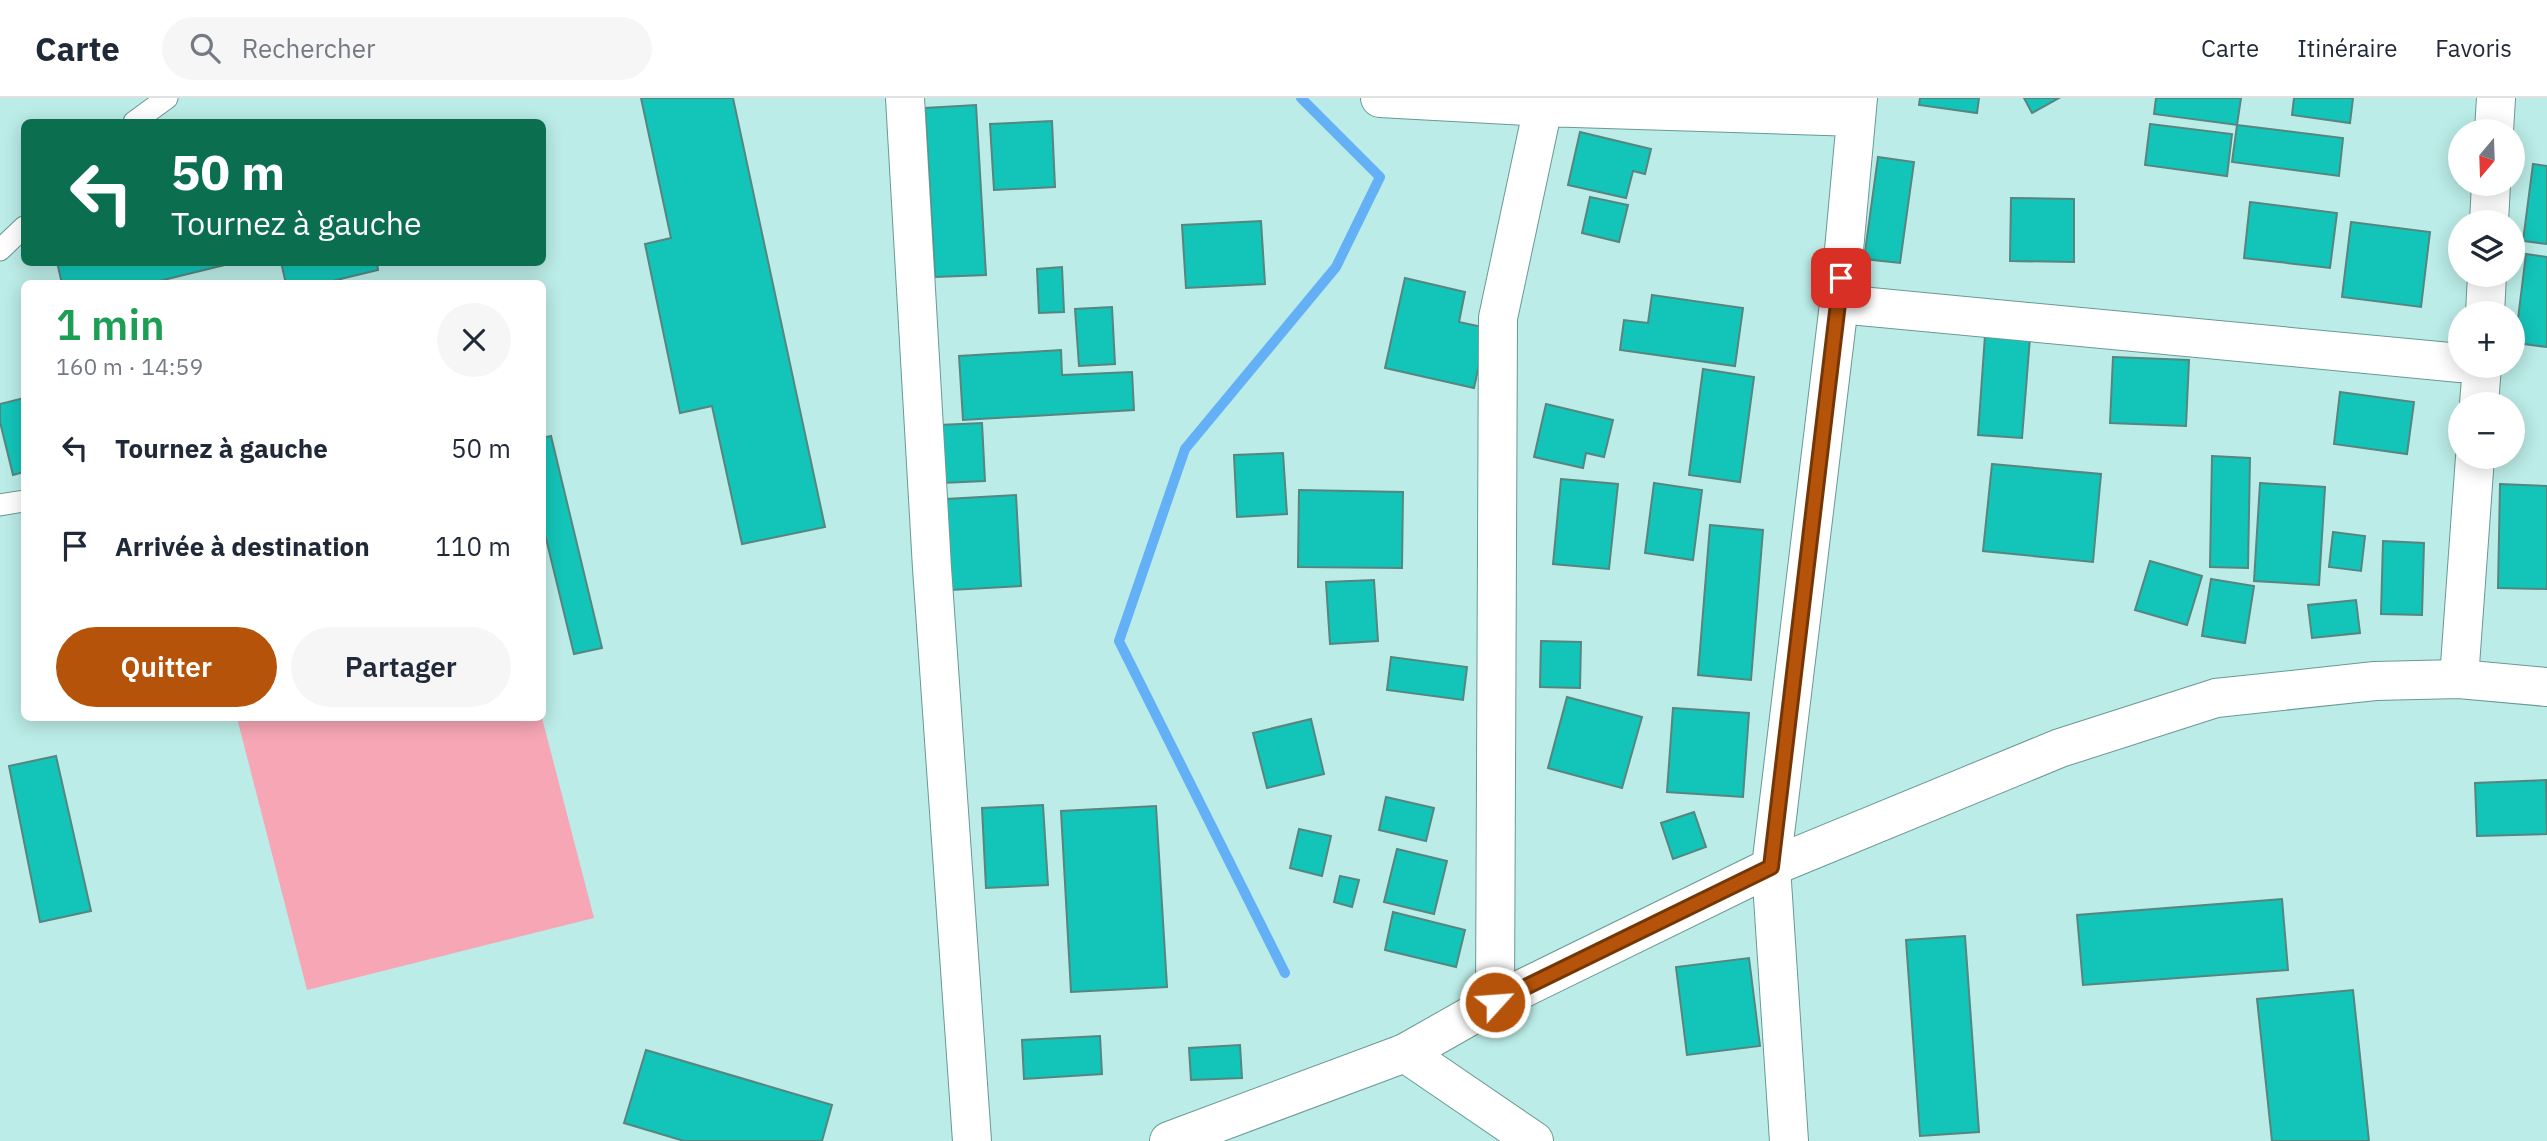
<!DOCTYPE html>
<html lang="fr">
<head>
<meta charset="utf-8">
<style>
	:root { --surface:#fff; --page:#f6f6f7; --text:#1f2937; --muted:#747a83; --line:#e0e1e3; --accent:#b45309 }
	body { margin:0; font-family:"IBM Plex Sans",sans-serif; background:var(--page); color:var(--text); height:100vh; display:flex; flex-direction:column; font-size:26px; white-space:nowrap }
	* { box-sizing:border-box; margin:0 }
	p { font-size:23px; color:var(--muted) }
	.icon { flex:none; width:38px; height:38px; fill:none; stroke:currentColor; stroke-width:2; stroke-linecap:round; stroke-linejoin:round }
	.map { position:relative; flex:1; overflow:hidden }
	.side { position:absolute; left:21px; top:182px; width:525px; height:441px; display:flex; flex-direction:column; background:var(--surface); border-radius:10px; box-shadow:0 4px 18px #0003 }
	.side>* { flex:none }
	.top-card { position:absolute; left:21px; top:21px; width:525px; height:147px; border-radius:10px; box-shadow:0 4px 18px #0003; background:#0b6e4f; color:#fff; overflow:hidden }
	.needle { width:46px; rotate:199deg }
	.fabs { position:absolute; left:2448px; top:21px; display:grid; gap:14px }
	.fabs a { display:grid; place-items:center; width:77px; height:77px; border-radius:50%; background:var(--surface); box-shadow:0 4px 18px #0003; font-size:35px }
	.pin { position:absolute; display:grid; place-items:center; width:60px; height:60px; color:#fff; margin:-30px; border-radius:14px; box-shadow:0 4px 10px #0006 }
	.me { position:absolute; width:77px; margin:-38px; rotate:64deg; stroke-linejoin:round; filter:drop-shadow(0 0 5px #0008) }
	.turn { display:flex; align-items:center; gap:24px; height:147px; padding:0 35px; font-size:32px }
	.turn .icon { width:91px; height:91px; stroke-width:2.5 }
	.turn b { display:block; font-size:49px; line-height:60px }
	.round { display:grid; place-items:center; flex:none; width:74px; height:74px; border-radius:37px; background:var(--page) }
	.overview { display:flex; align-items:center; justify-content:space-between; height:119px; padding:0 35px }
	h1 { font-size:42px; font-weight:600; line-height:52px; color:#1e9e55 }
	.cta { display:flex; gap:14px; margin-top:auto; padding:14px 35px }
	.cta a { flex:1; height:80px; border-radius:42px; background:var(--accent); color:#fff; font-size:28px; font-weight:600; line-height:80px; text-align:center }
	.cta a+a { background:var(--page); color:var(--text) }
	ul { padding:0; list-style:none }
	li { display:flex; align-items:center; gap:21px; height:98px; padding:0 35px }
	li div { flex:1 }
	li b { display:block; font-size:26px }
	li em { font-style:normal }
	header { display:flex; align-items:center; gap:42px; box-sizing:border-box; height:98px; padding:0 35px; background:var(--surface); border-bottom:2px solid var(--line) }
	header strong { font-size:33px }
	nav { display:flex; gap:38px; margin-inline-start:auto; font-size:24px }
	.search { width:490px; height:63px; background:var(--page); display:flex; align-items:center; gap:18px; box-sizing:border-box; padding:0 24px; border-radius:38px; color:var(--muted); font-size:26px }
	.map>svg:first-child { display:block }
	.green { fill:#f6a6b5 }
	.lines { fill:none; stroke-linecap:round; stroke-linejoin:round }
	.stream { stroke:#63b0f6; stroke-width:10 }
	.building { fill:#13c4b9; stroke:#578580; stroke-width:2 }
	.lane-casing { stroke:#6a9994; stroke-width:23 }
	.street-casing { stroke:#6a9994; stroke-width:40 }
	.secondary-casing { stroke:#6a9994; stroke-width:40 }
	.lane { stroke:#fff; stroke-width:21 }
	.street { stroke:#fff; stroke-width:38 }
	.secondary { stroke:#fff; stroke-width:38 }
	.route-casing { stroke:#753606; stroke-width:18 }
	.route { stroke:#b45309; stroke-width:12 }
</style>
</head>
<body>
<header>
<strong>Carte</strong>
<div class="search"><svg class="icon" aria-label="search" viewBox="0 0 24 24"><circle cx="10" cy="10" r="6"/><path d="M15 15l6 6"/></svg>Rechercher</div>
<nav><a>Carte</a><a>Itinéraire</a><a>Favoris</a></nav>
</header>
<div class="map">
<svg width="2547" height="1043" viewBox="0 0 2547 1043">
	<rect width="100%" height="100%" fill="#bbece7"/>
	<path class="green" d="M237 620H542L594 820 307 892Z"/>
	<g class="lines">
		<path class="stream" d="M1285 875 1119 543 1185 351 1336 169 1380 79 1301 0"/>
	</g>
	<path class="building" d="M641 0H733L825 429 742 446 712 308 680 315 645 146 671 140Z
		M1920 0H1979L1977 15 1919 7Z
		M2024 0H2059L2032 15Z
		M2156 0H2241L2237 27 2154 16Z
		M2294 0H2353L2350 25 2292 17Z
		M976 7 986 177 935 179 925 10Z
		M1052 23 1055 89 994 92 990 26Z
		M2150 26 2232 36 2227 78 2145 67Z
		M2237 27 2343 40 2339 78 2232 64Z
		M1580 34 1651 51 1645 76 1633 73 1626 100 1568 87Z
		M1878 59 1914 64 1900 165 1864 161Z
		M2533 66 2547 68V146L2523 143Z
		M1590 99 1628 107 1619 144 1582 135Z
		M2011 100 2074 101V164L2010 163Z
		M2250 104 2337 115 2330 170 2244 160Z
		M1261 123 1265 186 1186 190 1182 127Z
		M2351 124 2430 134 2421 209 2342 199Z
		M2526 156 2547 159V249L2515 245Z
		M57 164H237L147 186H62Z
		M281 164H377L378 172 320 186H286Z
		M1062 169 1064 214 1039 215 1037 171Z
		M1405 180 1465 194 1459 224 1487 230 1474 290 1385 270Z
		M1652 197 1743 210 1735 268 1620 252 1624 222 1648 225Z
		M1112 209 1115 266 1079 268 1075 211Z
		M1985 237 2030 240 2022 340 1978 337Z
		M1061 252 1062 277 1132 274 1134 312 963 322 959 258Z
		M2113 259 2189 262 2186 328 2110 325Z
		M1703 271 1754 279 1740 384 1689 377Z
		M2340 294 2414 304 2407 356 2334 346Z
		M24 300V374L13 377 0 324V306Z
		M1546 306 1613 322 1604 359 1586 355 1583 370 1534 359Z
		M982 325 985 383 942 385 939 327Z
		M551 338 602 550 574 556 542 424V340Z
		M1283 355 1287 416 1237 419 1234 357Z
		M2212 358 2250 360 2248 470 2210 469Z
		M1992 366 2101 376 2093 464 1983 453Z
		M1561 381 1618 386 1609 471 1553 466Z
		M1654 385 1702 392 1693 462 1645 455Z
		M2260 385 2325 389 2319 487 2254 483Z
		M2500 386 2547 388V491L2498 490Z
		M1299 392 1403 394 1402 470 1298 469Z
		M1016 397 1021 488 951 492 946 401Z
		M1710 427 1763 432 1751 582 1698 577Z
		M2333 434 2365 438 2361 473 2329 469Z
		M2383 443 2424 445 2422 517 2381 516Z
		M2150 463 2202 478 2187 527 2135 512Z
		M2211 481 2254 488 2245 545 2202 538Z
		M1374 482 1378 543 1330 546 1326 484Z
		M2356 502 2360 535 2312 540 2308 507Z
		M1541 543 1581 544 1580 590 1540 589Z
		M1391 559 1467 569 1463 602 1387 592Z
		M1567 599 1642 619 1622 690 1548 670Z
		M1673 610 1749 615 1743 699 1667 694Z
		M1311 621 1324 676 1267 690 1253 635Z
		M56 658 91 813 40 824 9 668Z
		M2546 682 2547 736 2477 738 2475 685Z
		M1386 699 1434 710 1426 743 1379 732Z
		M1043 707 1048 787 986 790 982 710Z
		M1156 708 1167 889 1071 894 1061 713Z
		M1694 714 1706 749 1673 761 1661 725Z
		M1299 731 1331 738 1322 778 1290 770Z
		M1397 751 1447 763 1434 816 1384 804Z
		M1340 778 1359 782 1352 809 1334 804Z
		M2282 801 2288 872 2083 887 2077 817Z
		M1393 814 1465 832 1456 869 1385 852Z
		M1965 838 1979 1034 1920 1038 1906 842Z
		M1749 860 1760 948 1687 957 1676 869Z
		M2353 892 2369 1043H2272L2257 901Z
		M1100 938 1102 976 1024 981 1022 942Z
		M1240 947 1242 980 1191 982 1189 950Z
		M646 952 832 1007 822 1043H684L624 1025Z"/>
	<g class="lines">
		<g class="lane-casing">
			<path id="lane" d="M134 24 167 0
				M0 152 24 129
				M0 407 24 403"/>
		</g>
		<g class="street-casing">
			<path id="street" d="M905 0 932 470 972 1043
				M1380 0 1543 9 1856 19
				M2494 33 2496 0
				M2489 124 2491 86
				M1839 206 2460 265
				M2485 215 2487 177
				M2479 306 2482 268
				M2459 581 2475 359
				M1495 904 1498 220 1543 9
				M1405 955 1534 1043
				M1789 1043 1771 769 1839 206 1858 0"/>
		</g>
		<g class="secondary-casing">
			<path id="secondary" d="M1169 1043 1405 955 1495 904 1771 769 2060 650 2216 600 2375 583 2459 581 2547 589"/>
		</g>
		<use href="#lane" class="lane"/>
		<use href="#street" class="street"/>
		<use href="#secondary" class="secondary"/>
	</g>
	<g class="lines">
		<g class="route-casing">
			<path id="route" d="M1495 904 1771 769 1841 180"/>
		</g>
		<use href="#route" class="route"/>
	</g>
</svg>
<div class="fabs">
<a><svg class="needle" viewBox="-14 -14 28 28"><path d="M0-13l5 13h-10z" fill="#e53935"/><path d="M0 13l5-13h-10z" fill="#747a83"/></svg></a>
<a><svg class="icon" aria-label="layers" viewBox="0 0 24 24"><path d="M12 4l9 5-9 5-9-5zM3 14l9 5 9-5"/></svg></a>
<a>+</a>
<a>−</a>
</div>
<div class="pin" style="left:1841px;top:180px;background:#d93025"><svg class="icon" aria-label="arrive" viewBox="0 0 24 24"><path d="M6 21V4h12l-3 4 3 4H6"/></svg></div>
<svg class="me" style="left:1495px;top:904px" viewBox="-20 -20 40 40"><circle r="17" fill="#b45309" stroke="#fff" stroke-width="3"/><path d="M0-11L8 9 0 5-8 9z" fill="#fff"/></svg>
<div class="top-card">
<div class="turn"><svg class="icon" aria-label="left" viewBox="0 0 24 24"><path d="M17 20v-9H6M10 6l-5 5 5 5"/></svg><div><b>50 m</b>Tournez à gauche</div></div>
</div>
<section class="side">
<div class="overview"><div><h1>1 min</h1><p>160 m · 14:59</p></div><a class="round"><svg class="icon" aria-label="close" viewBox="0 0 24 24"><path d="M6 6l12 12M18 6L6 18"/></svg></a></div>
<ul>
<li><svg class="icon" aria-label="left" viewBox="0 0 24 24"><path d="M17 20v-9H6M10 6l-5 5 5 5"/></svg><div><b>Tournez à gauche</b></div><em>50 m</em></li>
<li><svg class="icon" aria-label="arrive" viewBox="0 0 24 24"><path d="M6 21V4h12l-3 4 3 4H6"/></svg><div><b>Arrivée à destination</b></div><em>110 m</em></li>
</ul>
<div class="cta"><a>Quitter</a><a>Partager</a></div>
</section>
</div>
</body>
</html>
